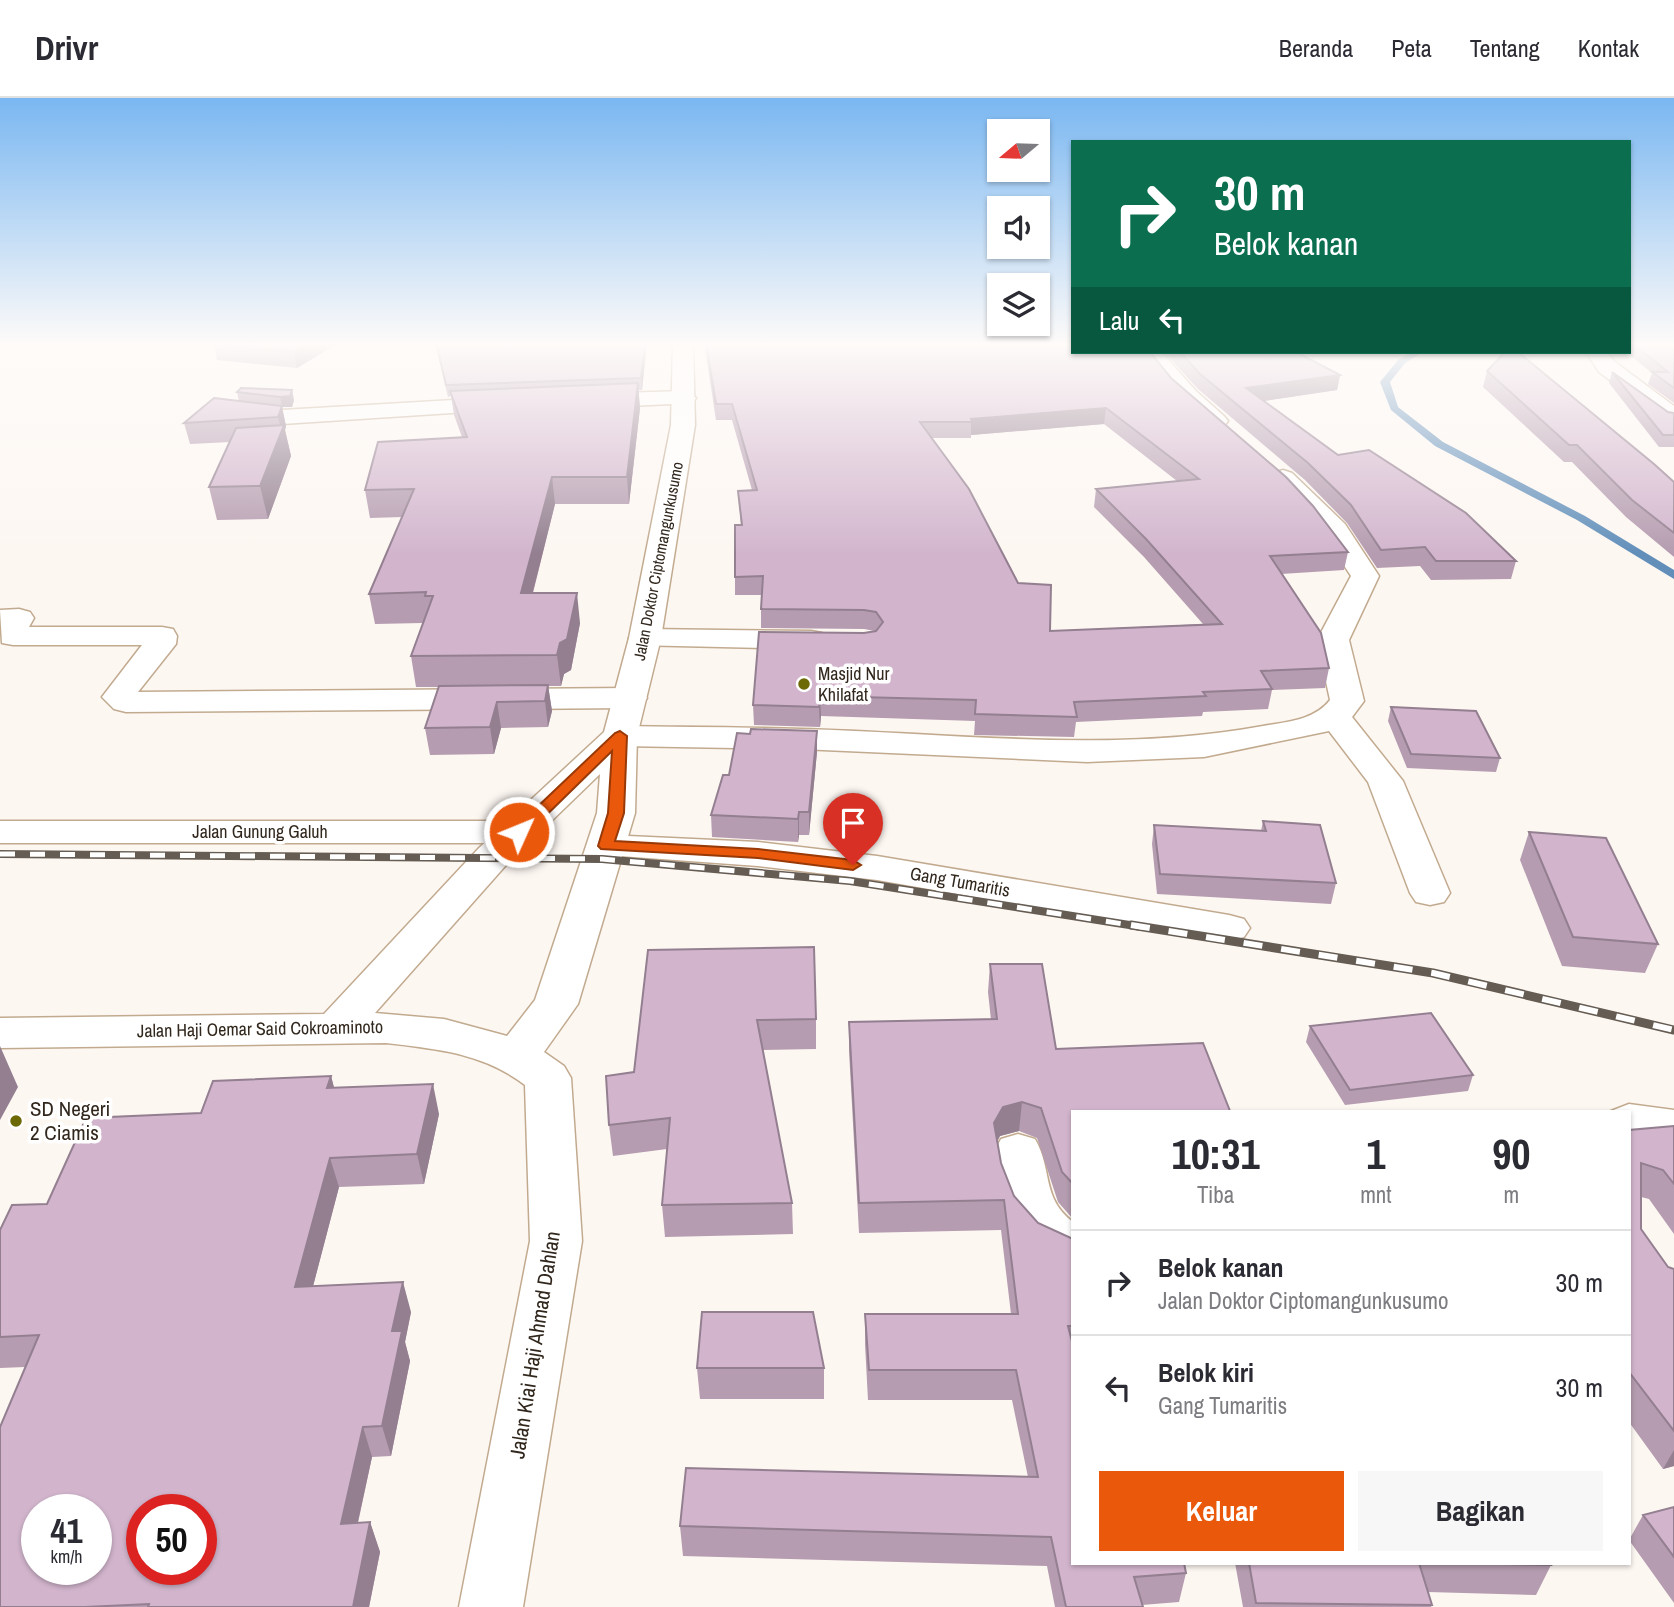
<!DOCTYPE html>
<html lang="id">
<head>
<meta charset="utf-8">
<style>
	:root { --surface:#fff; --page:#f7f7f7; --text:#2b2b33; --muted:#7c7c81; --line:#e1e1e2; --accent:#ea580c }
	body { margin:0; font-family:"Archivo Narrow",sans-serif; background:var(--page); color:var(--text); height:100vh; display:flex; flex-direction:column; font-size:26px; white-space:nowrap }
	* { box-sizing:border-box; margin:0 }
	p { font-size:23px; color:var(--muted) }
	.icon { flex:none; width:38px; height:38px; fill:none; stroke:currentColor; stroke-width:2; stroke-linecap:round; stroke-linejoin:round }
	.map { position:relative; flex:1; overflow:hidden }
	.details { position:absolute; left:1071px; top:1012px; width:560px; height:455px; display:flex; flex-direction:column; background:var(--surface); border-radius:0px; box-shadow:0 2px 5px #0004 }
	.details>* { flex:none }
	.guide { position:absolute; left:1071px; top:42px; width:560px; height:214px; border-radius:0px; box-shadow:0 2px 5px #0004; background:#0b6e4f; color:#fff; overflow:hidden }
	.needle { width:46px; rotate:251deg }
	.controls { position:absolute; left:987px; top:21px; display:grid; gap:14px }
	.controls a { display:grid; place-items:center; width:63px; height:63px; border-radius:0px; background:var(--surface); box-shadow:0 2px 5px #0004; font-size:35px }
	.speed { position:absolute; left:21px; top:1396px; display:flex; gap:14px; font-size:35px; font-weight:700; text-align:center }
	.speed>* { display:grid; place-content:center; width:91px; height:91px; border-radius:50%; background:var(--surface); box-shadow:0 2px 5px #0004; line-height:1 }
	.speed small { font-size:18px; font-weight:400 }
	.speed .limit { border:10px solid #d22; background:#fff; color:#111 }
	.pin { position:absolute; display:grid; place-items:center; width:60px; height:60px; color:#fff; margin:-72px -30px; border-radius:50% 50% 50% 0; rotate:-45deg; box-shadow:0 0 7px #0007 }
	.pin .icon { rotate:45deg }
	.me { position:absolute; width:77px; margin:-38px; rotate:46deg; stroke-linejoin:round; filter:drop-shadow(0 0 5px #0008) }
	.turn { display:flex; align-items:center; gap:24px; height:147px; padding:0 28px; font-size:32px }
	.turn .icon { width:91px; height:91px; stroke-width:2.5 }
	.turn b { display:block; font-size:49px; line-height:60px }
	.then { display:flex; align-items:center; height:66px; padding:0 28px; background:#0003; gap:14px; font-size:26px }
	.eta { display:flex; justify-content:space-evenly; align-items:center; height:119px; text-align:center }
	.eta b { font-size:42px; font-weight:800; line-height:49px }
	.action { display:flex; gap:14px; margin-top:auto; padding:14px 28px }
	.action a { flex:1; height:80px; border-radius:0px; background:var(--accent); color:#fff; font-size:28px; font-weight:800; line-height:80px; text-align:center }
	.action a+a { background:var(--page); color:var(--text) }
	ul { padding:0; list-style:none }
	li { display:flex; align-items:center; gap:21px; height:105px; padding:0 28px; border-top:2px solid var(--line) }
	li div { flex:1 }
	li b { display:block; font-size:26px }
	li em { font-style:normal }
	header { display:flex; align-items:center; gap:42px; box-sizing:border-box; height:98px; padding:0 35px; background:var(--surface); border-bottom:2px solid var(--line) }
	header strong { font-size:33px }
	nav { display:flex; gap:38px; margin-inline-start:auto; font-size:24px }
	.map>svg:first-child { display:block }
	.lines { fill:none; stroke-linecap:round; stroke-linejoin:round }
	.stream { fill:#618fba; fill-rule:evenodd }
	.minor-casing { stroke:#c2aa8f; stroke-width:3 }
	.major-casing { stroke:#c2aa8f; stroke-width:3 }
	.minor { fill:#fff; fill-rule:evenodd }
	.major { fill:#fff; fill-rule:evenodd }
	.rail-far1-casing { stroke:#655c53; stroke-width:8 }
	.rail-casing { stroke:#655c53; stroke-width:9 }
	.rail-far1 { stroke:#fff; stroke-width:5; stroke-dasharray:15; stroke-linecap:butt }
	.rail { stroke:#fff; stroke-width:6; stroke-dasharray:19; stroke-linecap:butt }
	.wall { fill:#b59cb0; fill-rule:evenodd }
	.shaded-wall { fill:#937f90 }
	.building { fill:#d2b5cd; stroke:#937f90; stroke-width:2; fill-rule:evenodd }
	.route { fill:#ea580c; stroke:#983908; stroke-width:2 }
	.poi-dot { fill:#6d6904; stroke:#fff; stroke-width:2.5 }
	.labels { text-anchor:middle; stroke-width:7; stroke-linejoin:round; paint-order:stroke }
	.far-street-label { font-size:16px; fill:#31271d; stroke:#fff }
	.poi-label { font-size:18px; fill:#31271d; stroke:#fff; text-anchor:start }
	.street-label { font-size:18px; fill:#31271d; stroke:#fff }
	.near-poi-label { font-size:21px; fill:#31271d; stroke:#fff; text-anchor:start }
	.near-street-label { font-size:21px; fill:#31271d; stroke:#fff }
</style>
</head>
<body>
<header>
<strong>Drivr</strong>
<nav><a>Beranda</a><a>Peta</a><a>Tentang</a><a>Kontak</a></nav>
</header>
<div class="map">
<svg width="1674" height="1509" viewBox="0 0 1674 1509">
	<rect width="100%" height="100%" fill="#fdf7f2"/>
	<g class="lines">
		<path class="stream" d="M1413 254H1423L1405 265 1390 284 1398 309 1443 344 1585 418 1674 472V481L1577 422 1435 348 1391 312 1380 284 1399 261Z"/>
		<g class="minor-casing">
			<path id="minor" d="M1140 254H1161L1196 293 1224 318 1228 323 1224 328H1208L1180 303Z
				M1586 254H1607L1615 264 1674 308V326L1666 324 1599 274Z
				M685 293 696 300 693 305 586 310 575 303 586 296Z
				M505 299 516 306 513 311 282 326 225 319 221 314 225 309 282 312Z
				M1283 372 1292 375 1345 426 1379 478 1349 542 1364 603 1352 619 1403 683 1450 795 1444 804 1430 807 1416 804 1410 795 1368 684 1329 633 1204 659 1087 664 801 651 620 648 608 645 603 638 608 631 620 628C680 629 741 629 801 631 955 635 1110 656 1263 628 1286 624 1315 622 1330 602L1317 542 1351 478 1324 437 1270 380 1274 375Z
				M19 511 30 514 34 520 29 529H162L173 531 177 538 176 546 138 594 630 590 642 593 647 600 642 607 630 610 126 614 114 611 102 599 142 547H13L2 545 0 512Z
				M645 531 811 533 822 535 827 542 822 549 811 551 634 547 629 540 634 533Z
				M0 723H519L532 726 538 734 532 742 519 745H0Z
				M606 737 758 744 877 758 1229 817 1244 821 1250 830 1244 839 1229 843 877 782 758 768 592 756 587 748 592 740Z
				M1629 1006 1674 1012V1048L1629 1042V1013H1611Z
				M1018 1036 1035 1041C1053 1072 1041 1100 1073 1124V1171C1012 1151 1001 1112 994 1054L1001 1041Z"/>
		</g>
		<g class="major-casing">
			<path id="major" d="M673 244H693L695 327 661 540 637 638 635 715 578 906 544 954 564 968 571 980 582 1143 523 1509H459L530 1143 525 987C483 955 437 951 386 945L0 950V920L324 916 479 750 604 634 629 540 671 327ZM600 676 597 715 535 902 507 938 444 921 375 915 507 766Z"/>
		</g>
		<use href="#minor" class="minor"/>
		<use href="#major" class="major"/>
		<g class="rail-far1-casing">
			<path id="rail-far1" d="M0 756 602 761 850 783 1142 829"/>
		</g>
		<g class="rail-casing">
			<path id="rail" d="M1131 827 1433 875 1674 932"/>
		</g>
		<use href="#rail-far1" class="rail-far1"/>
		<use href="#rail" class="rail"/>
	</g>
	<path class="wall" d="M217 244H340L297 270 217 262 214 246Z
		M435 244H647L642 292H638L640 310 629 406H555L533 495 580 525 571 572 564 576 561 588H548L552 613 548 629 501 630 494 656 430 657 425 630 439 589H416L411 558 423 525 375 526 369 496 402 419 370 420 365 392 462 339 454 317 451 298 448 299Z
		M704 244H1073L1171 280 1348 454 1344 472 1281 476 1329 570 1325 590 1272 592 1268 611 1203 614 1202 618 1076 624 1074 639 974 637 975 623 821 618 820 629 754 627 753 607 864 535 875 533 864 531 761 530V511L762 497H735V479L741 427 738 393 752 392 732 322H716ZM1104 326 1177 383 1096 391 1094 409 1144 459 1203 526 1050 533 1018 485 932 340H971V337Z
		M1629 244H1674V305L1648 286 1652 275 1626 254H1629Z
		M1164 254H1296L1340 277 1337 292 1264 303 1338 357 1516 463 1511 481 1431 482 1420 468 1377 470 1347 425 1305 382 1198 291Z
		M1487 273 1674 384V459L1626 419 1572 364H1564L1483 289Z
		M1612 274 1668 314 1674 315V349H1659L1609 285Z
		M241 290 294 302 292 309H282L286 328 285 332 291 358 268 421 217 422 209 389 230 344 190 346 184 325 239 303 237 294Z
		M1391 609 1500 660 1496 674 1407 670 1388 623Z
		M817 633V654L809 737H799L798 744 712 739 711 717 750 636Z
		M1263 723 1336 785 1331 806 1157 796 1152 746 1154 727 1261 733Z
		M1529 734 1658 846 1645 875 1562 868 1520 762Z
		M648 852 816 921V951L763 952 792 1105 793 1136 665 1139 662 1107 667 1051 613 1058 609 1027 634 974Z
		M990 866 1056 951 1073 1013V1121L1058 1104 1037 1040 1019 1033 1000 1038 997 1044 1001 1065 1014 1098 1038 1125 1073 1141V1465L1186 1475 1179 1504 1142 1507 1143 1509H1055L1047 1468 683 1458 680 1428 1028 1379 1012 1302H868L865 1246V1216H1011L1001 1132 859 1135 849 953V924L991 922 988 894Z
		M1310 928 1473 977 1468 993 1345 1007 1306 944Z
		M331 978 334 990 439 1016 424 1086 339 1089 313 1188 411 1214 405 1244 410 1263 391 1358 372 1359 358 1425 370 1424 380 1454 369 1509H0L25 1269 0 1270V1132L47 1106Z
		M1674 1028V1136L1649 1101 1641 1099V1131L1668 1169 1674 1171V1368L1663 1371 1629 1324V1032Z
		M697 1270H824V1301H700Z
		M1674 1409V1505L1629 1442 1643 1417Z
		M1235 1465H1550L1551 1467 1536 1497 1428 1494 1432 1507 1431 1509H1243Z"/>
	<path class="shaded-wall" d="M310 244H340L297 270 294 254Z
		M645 244H647L642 292 641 280Z
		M1340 277 1337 292 1244 306 1246 290Z
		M638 285 640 310 629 406 627 379Z
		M292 292 294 302 292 309H282L286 328 285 332 291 358 268 421 260 388 282 334 278 319 282 308 280 299Z
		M1106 310 1104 326 971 337V321Z
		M552 379 555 406 525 525 521 495Z
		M577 495 580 525 571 572 564 576 561 588 557 557 560 545Z
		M548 587 552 613 548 629 545 603Z
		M820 598 821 618 820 629 819 609Z
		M497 604 501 630 494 656 490 629Z
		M817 633V654L809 737V714Z
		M799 714V737L798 744V721Z
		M0 948 18 989 0 1022Z
		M331 978 339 1008 327 990Z
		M433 986 439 1016 424 1086 417 1056Z
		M1022 1004 1019 1033 1000 1038 991 1054 994 1025 1003 1009Z
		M330 1060 339 1089 305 1219 295 1189Z
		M403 1184 411 1214 405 1244 410 1263 391 1358 382 1328 392 1233Z
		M363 1329 372 1359 351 1455 341 1426Z
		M1674 1352V1368L1663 1371Z
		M370 1424 380 1454 369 1509H353Z"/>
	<path class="building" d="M217 244H310L294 254 214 246Z
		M436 244H645L641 280 446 287Z
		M706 244H1073V254H1150L1171 280 1286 379 1313 408 1348 454 1270 458 1321 535 1329 570 1261 573 1272 591 1203 594 1206 598 1074 604 1077 619 975 616 976 602 820 598 819 609 753 607 759 534 864 535 876 533 883 524 876 514 864 512 761 511 763 478 735 479V427H742L738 393 757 392 732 306H716ZM1106 310 1199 381 1096 391 1146 441 1222 526 1050 533 1051 487 1018 485 969 391 920 324H972L971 321Z
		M1631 244H1674V290L1652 274H1668Z
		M1180 254H1296L1340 277 1246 290 1338 357 1369 352 1466 415 1516 463H1436L1425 449 1381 452 1351 407 1308 365 1200 276Z
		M1505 254H1518L1654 366 1674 384V435L1632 402 1577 347H1569L1487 273Z
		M1612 274 1668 314 1674 315V337H1663Z
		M638 285 627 379H552L521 495H577L567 541 560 545 557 557 411 558 433 498H425L426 494 369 496 414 391 365 392 378 344 467 339 450 293Z
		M241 290 292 292 290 298 280 299 237 294Z
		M214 300 282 308 278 319 184 325Z
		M284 327 260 388 209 389 236 330Z
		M548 587 545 603 497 604 490 629 425 630 439 588Z
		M1391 609 1476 613 1500 660 1411 656Z
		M751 631 817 633 809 714H799L798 721 711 717 723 677H729L737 635 750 636Z
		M1263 723 1320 727 1336 785 1160 776 1154 727 1266 733Z
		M1529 734 1606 740 1658 846 1573 839Z
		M814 849 816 921 757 922 792 1105 662 1107 670 1020 609 1027 606 978 634 974 648 852Z
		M990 866H1042L1056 951 1203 945 1230 1013H1073V1086L1062 1074 1041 1010 1022 1004 1003 1009 994 1025 1001 1065 1014 1098 1038 1125 1073 1141V1228H1068L1073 1247V1465H1184L1186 1475 1134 1479 1143 1509H1066L1051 1439 680 1428 686 1370 1038 1379 1016 1272H869L865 1216H1018L1004 1102 859 1105 849 924 997 921Z
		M1431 915 1473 977 1350 992 1310 928Z
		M331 978 327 990 433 986 417 1056 330 1060 295 1189 403 1184 392 1233H402L382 1328 363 1329 341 1426 370 1424 353 1509H148L149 1506 85 1509H0V1329L39 1237 0 1239V1132L12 1107 47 1106 86 1020 201 1015 213 983ZM37 1412H96V1472H37ZM142 1412H201V1472H142Z
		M1674 1028V1086L1663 1072 1641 1065V1131L1668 1169 1674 1171V1333L1629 1274V1032Z
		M702 1214H813L824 1270H697Z
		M1674 1409V1459L1643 1417Z
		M1249 1465H1419L1432 1507 1256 1505Z
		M1448 1465H1550L1551 1467Z"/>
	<linearGradient id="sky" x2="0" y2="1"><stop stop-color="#7ab7f1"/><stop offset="0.54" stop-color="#fefbf9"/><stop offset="1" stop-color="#fefbf9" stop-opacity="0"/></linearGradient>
	<rect width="1674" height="456" fill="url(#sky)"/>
	<path class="route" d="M620 633 627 638 624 715 615 743 758 751 853 762 861 767 853 772 758 760 601 751 598 748 608 715 612 653 525 738H514V731L615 635Z"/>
	<g class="poi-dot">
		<circle cx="804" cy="586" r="7"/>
		<circle cx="16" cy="1023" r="7"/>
	</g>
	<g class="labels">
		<g class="far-street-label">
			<text transform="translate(658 463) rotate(-79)" y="6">Jalan Doktor Ciptomangunkusumo</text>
		</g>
		<g class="poi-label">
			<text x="818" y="582">Masjid Nur<tspan x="818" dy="21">Khilafat</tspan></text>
		</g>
		<g class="street-label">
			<text x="260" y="740">Jalan Gunung Galuh</text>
			<text transform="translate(960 784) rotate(10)" y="6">Gang Tumaritis</text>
			<text transform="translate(260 931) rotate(-1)" y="6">Jalan Haji Oemar Said Cokroaminoto</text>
		</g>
		<g class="near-poi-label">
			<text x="30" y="1018">SD Negeri<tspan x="30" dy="24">2 Ciamis</tspan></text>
		</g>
		<g class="near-street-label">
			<text transform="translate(535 1247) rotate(-81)" y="7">Jalan Kiai Haji Ahmad Dahlan</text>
		</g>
	</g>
</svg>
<div class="controls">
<a><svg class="needle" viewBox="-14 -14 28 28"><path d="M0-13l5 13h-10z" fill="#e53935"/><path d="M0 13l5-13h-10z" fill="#7c7c81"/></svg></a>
<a><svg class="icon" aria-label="sound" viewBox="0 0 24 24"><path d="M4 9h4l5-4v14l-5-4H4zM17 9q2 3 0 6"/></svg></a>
<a><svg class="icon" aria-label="layers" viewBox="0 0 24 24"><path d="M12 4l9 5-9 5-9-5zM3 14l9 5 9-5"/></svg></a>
</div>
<div class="speed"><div>41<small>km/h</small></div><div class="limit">50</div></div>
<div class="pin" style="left:853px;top:767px;background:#d93025"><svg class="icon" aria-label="arrive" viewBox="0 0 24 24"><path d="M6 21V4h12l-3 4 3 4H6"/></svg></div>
<svg class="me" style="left:519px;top:734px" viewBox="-20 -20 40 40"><circle r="17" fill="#ea580c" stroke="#fff" stroke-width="3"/><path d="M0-11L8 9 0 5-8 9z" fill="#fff"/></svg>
<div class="guide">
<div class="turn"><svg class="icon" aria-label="right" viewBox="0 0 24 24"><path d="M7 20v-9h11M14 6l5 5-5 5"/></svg><div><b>30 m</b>Belok kanan</div></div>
<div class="then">Lalu<svg class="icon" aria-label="left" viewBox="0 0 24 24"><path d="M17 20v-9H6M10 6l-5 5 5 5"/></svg></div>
</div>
<section class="details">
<div class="eta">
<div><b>10:31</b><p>Tiba</p></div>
<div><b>1</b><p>mnt</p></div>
<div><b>90</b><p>m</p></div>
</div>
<ul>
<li><svg class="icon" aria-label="right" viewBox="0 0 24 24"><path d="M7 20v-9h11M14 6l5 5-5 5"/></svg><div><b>Belok kanan</b><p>Jalan Doktor Ciptomangunkusumo</p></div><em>30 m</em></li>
<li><svg class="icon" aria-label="left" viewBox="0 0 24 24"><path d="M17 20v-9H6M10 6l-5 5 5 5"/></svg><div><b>Belok kiri</b><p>Gang Tumaritis</p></div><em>30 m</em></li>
</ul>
<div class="action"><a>Keluar</a><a>Bagikan</a></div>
</section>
</div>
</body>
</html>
